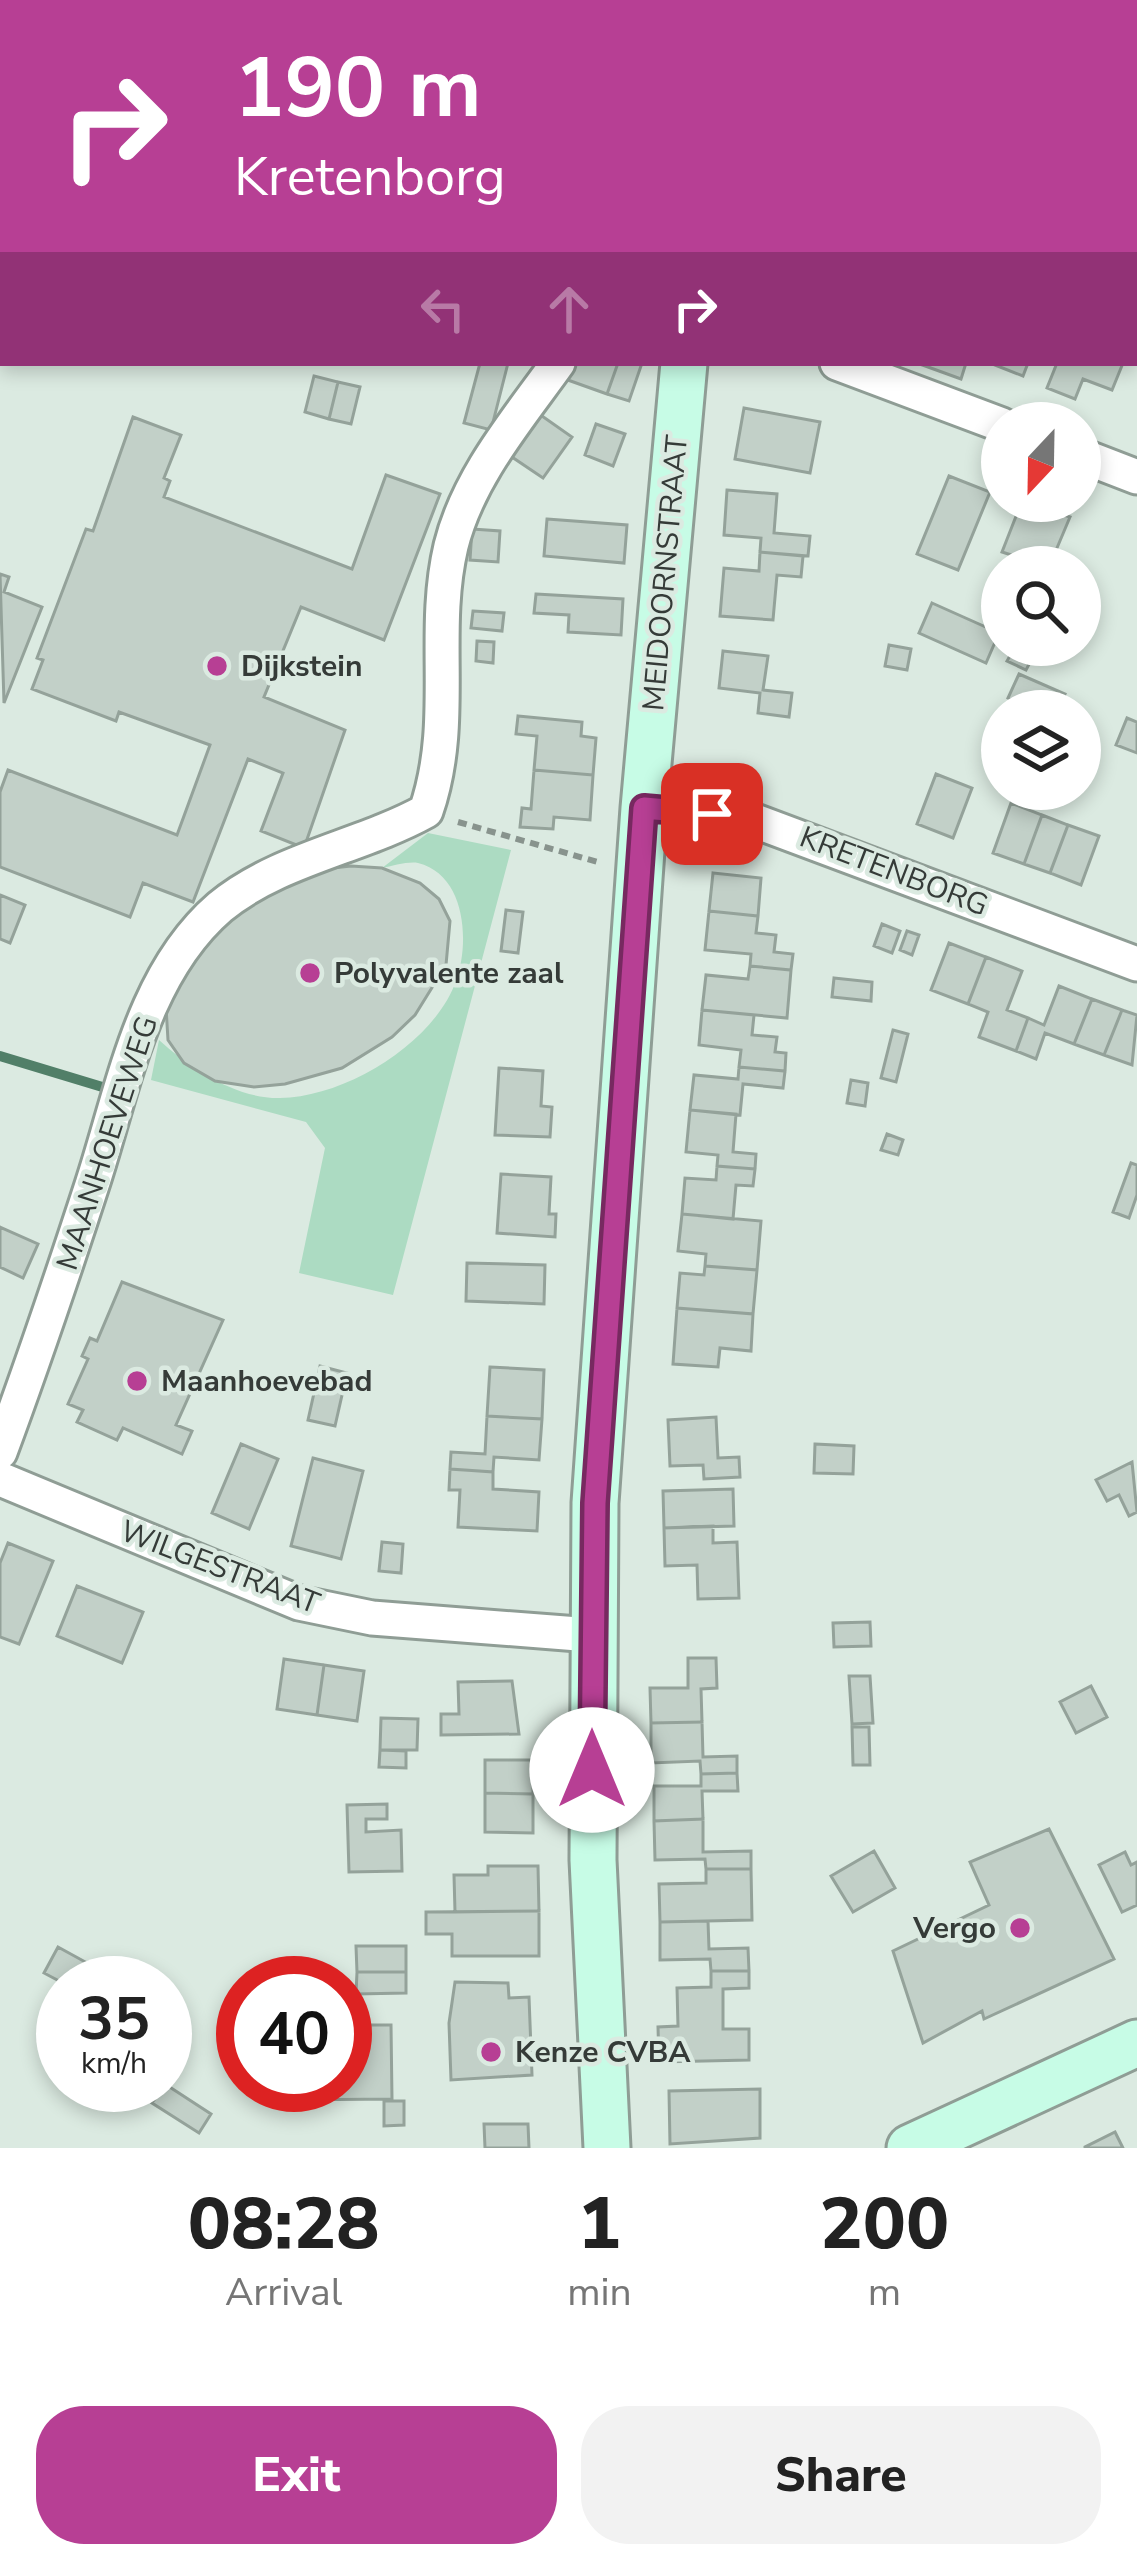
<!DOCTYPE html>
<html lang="en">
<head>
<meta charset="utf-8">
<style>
	:root { --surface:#fff; --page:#f2f2f2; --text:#222; --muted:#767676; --accent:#b73f94 }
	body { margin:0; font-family:"Nunito Sans",sans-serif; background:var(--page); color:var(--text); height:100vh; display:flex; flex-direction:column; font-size:45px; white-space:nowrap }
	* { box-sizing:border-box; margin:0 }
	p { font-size:39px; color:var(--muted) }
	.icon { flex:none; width:66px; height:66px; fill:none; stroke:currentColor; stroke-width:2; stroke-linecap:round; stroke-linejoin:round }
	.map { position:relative; height:2148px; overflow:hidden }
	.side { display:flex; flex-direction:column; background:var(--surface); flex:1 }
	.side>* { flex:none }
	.hud { position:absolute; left:0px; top:0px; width:1137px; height:366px; box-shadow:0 6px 18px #0003; background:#b73f94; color:#fff; overflow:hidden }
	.needle { width:78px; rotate:202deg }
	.buttons { position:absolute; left:981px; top:402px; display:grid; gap:24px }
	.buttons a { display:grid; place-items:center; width:120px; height:120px; border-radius:50%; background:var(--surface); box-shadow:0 6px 18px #0003; font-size:60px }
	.speed { position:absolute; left:36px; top:1956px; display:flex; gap:24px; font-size:60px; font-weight:700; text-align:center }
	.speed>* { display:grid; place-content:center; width:156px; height:156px; border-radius:50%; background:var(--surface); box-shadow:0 6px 18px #0003; line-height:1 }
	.speed small { font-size:30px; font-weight:400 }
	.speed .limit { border:18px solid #d22; background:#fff; color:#111 }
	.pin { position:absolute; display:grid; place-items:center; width:102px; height:102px; color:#fff; margin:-51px; border-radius:24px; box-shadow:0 6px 18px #0006 }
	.me { position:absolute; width:132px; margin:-66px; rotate:0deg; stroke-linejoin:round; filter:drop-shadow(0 0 9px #0008) }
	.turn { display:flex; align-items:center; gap:42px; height:252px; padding:0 36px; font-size:54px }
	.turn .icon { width:156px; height:156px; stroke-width:2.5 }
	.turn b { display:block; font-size:84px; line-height:102px }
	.lanes { display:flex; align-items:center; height:114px; padding:0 36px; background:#0003; justify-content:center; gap:60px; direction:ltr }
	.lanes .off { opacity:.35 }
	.eta { display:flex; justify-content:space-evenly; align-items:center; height:204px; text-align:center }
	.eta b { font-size:72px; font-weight:800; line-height:84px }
	.button { display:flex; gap:24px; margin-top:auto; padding:24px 36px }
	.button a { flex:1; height:138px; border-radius:48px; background:var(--accent); color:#fff; font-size:48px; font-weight:800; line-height:138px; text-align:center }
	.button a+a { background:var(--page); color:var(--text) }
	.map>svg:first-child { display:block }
	.green { fill:#acdbc2 }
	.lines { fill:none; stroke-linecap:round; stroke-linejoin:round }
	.stream { stroke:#517f68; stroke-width:10 }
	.building { fill:#c2d0c8; stroke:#94a29a; stroke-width:3 }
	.street-casing { stroke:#8f9d95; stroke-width:39 }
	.secondary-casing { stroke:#8f9d95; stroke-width:51 }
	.path { stroke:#88938d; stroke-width:6; stroke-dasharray:9 6; stroke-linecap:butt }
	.street { stroke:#fff; stroke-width:33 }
	.secondary { stroke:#c7fce6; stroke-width:45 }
	.route-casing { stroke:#772960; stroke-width:30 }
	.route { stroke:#b73f94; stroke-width:21 }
	.poi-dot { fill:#b73f94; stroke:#dbeae1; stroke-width:4.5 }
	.labels { text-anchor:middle; stroke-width:9; stroke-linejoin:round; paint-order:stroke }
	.street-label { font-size:30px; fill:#353b38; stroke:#dbeae1 }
	.poi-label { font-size:30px; font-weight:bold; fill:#353b38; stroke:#dbeae1; text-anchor:start }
</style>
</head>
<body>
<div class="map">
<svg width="1137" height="2148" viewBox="0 0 1137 2148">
	<rect width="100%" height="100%" fill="#dbeae1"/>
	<path class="green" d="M428 833 511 850 393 1295 299 1273 325 1148 306 1122 151 1080 159 1040C190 1068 236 1099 280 1098 346 1097 434 1043 456 981 470 942 466 875 418 863 409 861 392 866 382 868Z"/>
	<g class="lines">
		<path class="stream" d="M0 1056 109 1089"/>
	</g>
	<path class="building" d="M480 363H508L491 430 464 423Z
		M570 363H618L607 394 565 379Z
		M618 363H642L629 401 607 394Z
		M917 363H966L961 379Z
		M990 363H1028L1023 376Z
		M1057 363H1123L1112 390 1083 379 1075 399 1047 388Z
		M314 376 338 382 329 419 305 412Z
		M338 382 360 387 351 424 329 419Z
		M744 408 820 422 810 473 735 459Z
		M532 409 572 437 543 478 503 451Z
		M133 417 181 435 164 478 170 481 164 497 352 569 386 475 440 494 384 640 301 607 264 697 345 730 304 848 261 831 283 773 248 759 193 902 143 883 130 917 0 867V792L8 770 177 835 210 745 119 712 116 721 32 689 43 660 37 658 86 529 93 531Z
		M596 424 625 434 613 466 585 455Z
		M949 476 990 492 958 570 917 554Z
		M727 490 777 494 774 533 810 536 808 556 760 552 761 538 724 535Z
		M1022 501 1070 517 1049 567 1002 552Z
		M547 519 627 525 624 563 544 556Z
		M472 529 500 531 498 562 470 560Z
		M760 552 803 556 801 577 777 575 773 620 720 616 724 568 759 571Z
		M0 574 9 577 4 592 42 607 4 703Z
		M536 594 623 599 621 635 568 632 569 615 534 613Z
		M932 603 999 633 986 663 919 633Z
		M473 611 504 613 502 631 471 628Z
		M477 641 494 642 493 663 476 661Z
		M889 645 911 649 907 670 885 666Z
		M1016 645 1036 651 1026 670 1007 661Z
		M723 651 768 656 763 690 792 693 789 717 758 713 760 693 719 688Z
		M1019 674 1065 694 1057 711H1037L1008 698Z
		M518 716 582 722 581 736 596 738 593 775 534 770 537 736 516 734Z
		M1127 718 1137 722V753L1116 745Z
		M534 770 593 775 590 820 554 817 553 829 520 827 522 808 531 809Z
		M936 774 972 788 953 838 917 824Z
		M1011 803 1042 815 1024 864 993 853Z
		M1042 815 1068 825 1050 873 1024 864Z
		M1068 825 1099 836 1081 885 1050 873Z
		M351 866 382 868 420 883 439 899 450 921 446 965 415 1015 392 1037 342 1068 285 1084 254 1087 215 1081 184 1063 168 1040 166 1007 189 955 237 906 324 869Z
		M713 873 761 878 758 916 709 911Z
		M0 895 25 905 10 943 0 939Z
		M506 910 523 912 518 953 501 951Z
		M709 911 758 916 756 933 776 935 774 952 793 954 791 970 750 966 751 954 705 950Z
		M882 924 900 931 892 953 874 946Z
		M907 931 919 935 912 955 900 950Z
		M949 943 986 957 968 1004 931 990Z
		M986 957 1022 971 1007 1010 1028 1018 1016 1051 979 1037 988 1012 968 1004Z
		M750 966 791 970 787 1018 702 1010 706 975 748 979Z
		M834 978 872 982 871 1001 832 997Z
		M1059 986 1092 999 1074 1044 1045 1033 1036 1059 1016 1051 1028 1018 1044 1025Z
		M1092 999 1122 1010 1104 1055 1074 1044Z
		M702 1010 754 1015 752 1035 777 1037 775 1052 786 1053 785 1071 739 1067 741 1050 699 1045Z
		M1122 1010 1137 1015 1132 1065 1104 1055Z
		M893 1030 908 1034 896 1082 881 1078Z
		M739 1067 785 1071 783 1088 743 1084 740 1115 690 1110 694 1075 738 1079Z
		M499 1068 543 1071 541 1106 552 1107 550 1137 495 1135Z
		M851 1080 868 1083 865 1106 847 1103Z
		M690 1110 736 1114 733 1152 756 1154 755 1169 717 1166 718 1155 686 1152Z
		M887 1134 903 1140 898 1155 881 1150Z
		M1131 1163 1137 1165V1195L1129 1218 1113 1212Z
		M717 1166 755 1169 753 1186 736 1185 733 1219 682 1214 685 1178 716 1180Z
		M501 1174 551 1177 549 1214H556L555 1237 497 1233Z
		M682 1214 761 1221 757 1270 705 1266 706 1254 678 1251Z
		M0 1227 38 1244 23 1278 0 1267Z
		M467 1263 545 1265 544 1304 466 1301Z
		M705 1266 757 1270 753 1314 677 1308 680 1273 704 1275Z
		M122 1282 223 1320 176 1425 192 1431 182 1454 123 1428 117 1440 77 1422 83 1410 68 1404 88 1359 82 1356 90 1338 97 1341Z
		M677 1308 753 1314 751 1351 720 1348 718 1367 673 1364Z
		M320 1366 347 1373 335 1426 308 1420Z
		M490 1367 544 1370 542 1419 487 1416Z
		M487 1416 542 1419 539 1460 494 1457 493 1472 450 1469 451 1452 485 1454Z
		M716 1417 718 1458 739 1457 740 1477 704 1479 703 1465 670 1466 668 1420Z
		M241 1444 278 1459 249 1529 212 1513Z
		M815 1444 854 1446 853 1474 814 1473Z
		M313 1458 363 1471 341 1559 291 1546Z
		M1132 1462 1137 1512 1129 1516 1119 1495 1107 1501 1096 1480Z
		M450 1469 493 1472V1489L539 1492 537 1531 458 1527 460 1490H449Z
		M733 1489 734 1526 664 1528 663 1491Z
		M713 1526V1543L737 1542 739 1598 698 1599 697 1565 665 1566 664 1528Z
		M382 1542 403 1544 401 1573 379 1571Z
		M8 1543 53 1561 19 1644 0 1637V1563Z
		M77 1586 143 1612 122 1663 57 1636Z
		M870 1622 871 1646 834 1647 833 1623Z
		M688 1658H716L717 1688 701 1689 702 1722 651 1723 650 1688H688Z
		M284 1659 324 1665 317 1715 277 1709Z
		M324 1665 364 1671 357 1721 317 1715Z
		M849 1676H870L873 1723 852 1724Z
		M512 1681 519 1734 441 1735V1714H459L458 1682Z
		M1091 1686 1107 1717 1076 1733 1060 1702Z
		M381 1718 418 1719 417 1750H380Z
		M702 1722 703 1757 737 1756V1773L701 1774 700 1761 651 1763V1723Z
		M852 1727H869L870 1765H853Z
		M380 1750 406 1751V1768L379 1767Z
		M485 1760H533V1794L485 1793Z
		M737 1773 738 1791H702L703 1819 654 1821V1786H701V1774Z
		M485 1793 533 1794V1833L485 1832Z
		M387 1804V1819H366V1832L401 1830 402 1871 349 1872 347 1805Z
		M703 1819V1852L751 1851V1869H706L705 1859 655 1860 654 1821Z
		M1049 1829 1114 1959 984 2019 982 2011 923 2043 893 1951 989 1905 970 1862Z
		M874 1851 895 1888 853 1912 831 1876Z
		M1125 1852 1131 1865 1137 1862V1905L1122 1912 1099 1865Z
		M488 1866H538L539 1911 455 1912 454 1875H488Z
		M706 1869H751L752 1920 660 1922 659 1884 706 1883Z
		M539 1911V1956H452V1934H426V1912Z
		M708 1921 709 1949 748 1948 749 1971H711L710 1959 660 1960V1922Z
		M356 1946H406V1972H357Z
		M58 1947 89 1964 79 1983H63L44 1973Z
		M711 1971H749V1988L723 1989V2029H749V2060L659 2062 658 2027 678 2026 677 1988 711 1987Z
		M357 1972H406V1993L356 1994Z
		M455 1982 508 1983 509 1998 529 1997 532 2075 451 2080 449 2023Z
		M345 2025H391L392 2099 282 2100V2085H345Z
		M165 2084 211 2114 199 2133 152 2103Z
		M760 2089V2138L670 2144 669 2091Z
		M384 2101H404V2125L384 2126Z
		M484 2124H528L529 2148H485Z
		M1115 2132 1123 2148H1085V2147Z"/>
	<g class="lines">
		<g class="street-casing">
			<path id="street" d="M0 147H3
				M837 363 1002 425
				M1080 455 1137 477
				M644 808 747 818 1137 964
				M0 1452C33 1363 63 1274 92 1185 123 1091 141 975 220 907 278 859 361 847 426 811 457 721 430 635 451 546 468 477 518 419 558 363
				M0 1479 299 1603 372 1618 591 1635"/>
		</g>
		<g class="secondary-casing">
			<path id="secondary" d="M714 3V0
				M607 2148 593 1860 595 1503 644 808 684 363
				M910 2148 1137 2043"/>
		</g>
		<path class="path" d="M458 822 601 863"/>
		<use href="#street" class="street"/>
		<use href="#secondary" class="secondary"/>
	</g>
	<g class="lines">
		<g class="route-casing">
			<path id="route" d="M592 1770 595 1503 644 808 712 814"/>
		</g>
		<use href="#route" class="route"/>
	</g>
	<g class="poi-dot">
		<circle cx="217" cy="666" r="12"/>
		<circle cx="310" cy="973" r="12"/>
		<circle cx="137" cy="1381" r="12"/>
		<circle cx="1020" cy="1928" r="12"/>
		<circle cx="491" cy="2052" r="12"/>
	</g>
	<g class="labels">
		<g class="street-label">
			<text transform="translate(665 573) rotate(-85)" y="10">MEIDOORNSTRAAT</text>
			<text transform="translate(894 871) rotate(21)" y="10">KRETENBORG</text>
			<text transform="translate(107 1143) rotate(-72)" y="10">MAANHOEVEWEG</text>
			<text transform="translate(220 1567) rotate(21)" y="10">WILGESTRAAT</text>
		</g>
		<g class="poi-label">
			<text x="241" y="676">Dijkstein</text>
			<text x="334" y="983">Polyvalente zaal</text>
			<text x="161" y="1391">Maanhoevebad</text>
			<text x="996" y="1938" text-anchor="end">Vergo</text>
			<text x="515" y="2062">Kenze CVBA</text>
		</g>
	</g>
</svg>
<div class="buttons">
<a><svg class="needle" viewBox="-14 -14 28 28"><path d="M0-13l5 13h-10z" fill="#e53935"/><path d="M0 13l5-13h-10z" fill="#767676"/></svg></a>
<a><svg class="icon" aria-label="search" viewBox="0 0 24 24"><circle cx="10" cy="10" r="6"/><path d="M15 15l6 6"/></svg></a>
<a><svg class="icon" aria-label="layers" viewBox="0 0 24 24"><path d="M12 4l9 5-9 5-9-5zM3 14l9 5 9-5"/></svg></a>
</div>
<div class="speed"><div>35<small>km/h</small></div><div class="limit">40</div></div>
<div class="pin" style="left:712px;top:814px;background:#d93025"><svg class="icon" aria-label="arrive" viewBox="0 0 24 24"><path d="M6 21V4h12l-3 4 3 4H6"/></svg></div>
<svg class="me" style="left:592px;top:1770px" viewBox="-20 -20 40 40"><circle r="19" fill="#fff"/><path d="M0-13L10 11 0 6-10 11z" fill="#b73f94"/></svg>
<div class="hud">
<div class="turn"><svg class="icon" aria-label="right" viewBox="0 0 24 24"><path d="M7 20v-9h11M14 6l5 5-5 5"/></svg><div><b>190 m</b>Kretenborg</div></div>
<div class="lanes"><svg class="icon off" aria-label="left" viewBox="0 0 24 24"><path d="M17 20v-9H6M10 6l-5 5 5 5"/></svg><svg class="icon off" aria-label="ahead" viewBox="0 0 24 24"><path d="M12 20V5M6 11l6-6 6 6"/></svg><svg class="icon" aria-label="right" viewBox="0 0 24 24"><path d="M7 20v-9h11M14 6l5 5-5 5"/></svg></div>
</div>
</div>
<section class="side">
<div class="eta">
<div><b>08:28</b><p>Arrival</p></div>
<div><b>1</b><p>min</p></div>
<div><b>200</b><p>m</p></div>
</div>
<div class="button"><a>Exit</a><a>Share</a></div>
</section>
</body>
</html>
